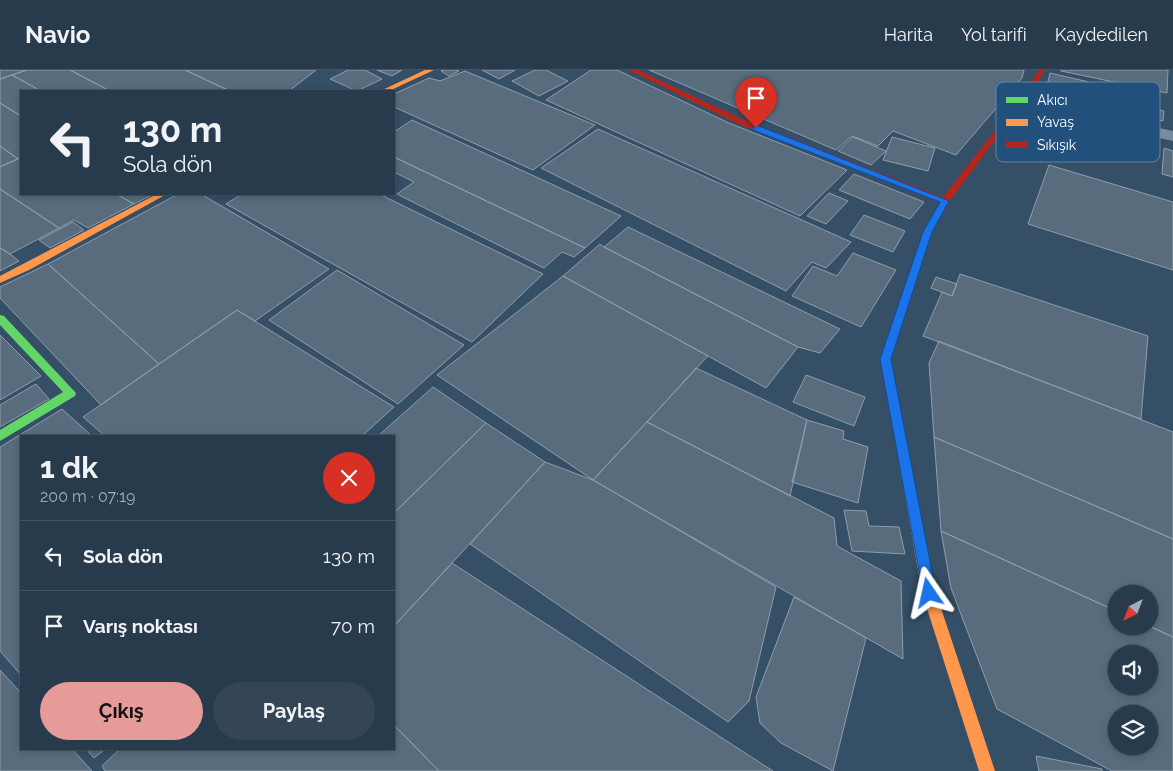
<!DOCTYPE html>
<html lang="tr">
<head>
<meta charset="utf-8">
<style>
	:root { --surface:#283b4c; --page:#344656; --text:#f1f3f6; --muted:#a5adb5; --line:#445564; --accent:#e69b98 }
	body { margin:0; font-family:Raleway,sans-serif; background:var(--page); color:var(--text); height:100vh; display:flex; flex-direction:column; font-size:19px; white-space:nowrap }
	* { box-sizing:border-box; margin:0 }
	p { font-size:16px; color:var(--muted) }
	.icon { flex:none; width:28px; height:28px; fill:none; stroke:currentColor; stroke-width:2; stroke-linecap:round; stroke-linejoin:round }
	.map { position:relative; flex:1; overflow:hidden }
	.details { position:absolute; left:20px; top:365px; width:375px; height:315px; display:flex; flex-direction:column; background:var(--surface); border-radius:0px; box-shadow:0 2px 8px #0003,0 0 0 1px var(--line) }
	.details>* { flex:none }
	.guide { position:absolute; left:20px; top:20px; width:375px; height:105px; border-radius:0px; box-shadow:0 2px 8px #0003,0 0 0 1px var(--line); background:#283b4c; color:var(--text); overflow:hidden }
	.needle { width:32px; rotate:222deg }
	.fabs { position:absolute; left:1108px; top:515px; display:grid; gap:10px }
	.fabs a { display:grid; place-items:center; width:50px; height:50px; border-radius:50%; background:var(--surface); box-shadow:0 2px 8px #0003,0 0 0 1px var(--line); font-size:25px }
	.pin { position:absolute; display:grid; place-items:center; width:42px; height:42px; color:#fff; margin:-51px -21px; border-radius:50% 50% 50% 0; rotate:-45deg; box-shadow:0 0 5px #0007 }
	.pin .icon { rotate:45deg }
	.me { position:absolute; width:55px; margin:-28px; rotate:349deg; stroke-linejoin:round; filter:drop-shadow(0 0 4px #0008) }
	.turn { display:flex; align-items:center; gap:18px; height:105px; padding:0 20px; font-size:22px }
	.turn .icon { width:65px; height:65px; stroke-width:2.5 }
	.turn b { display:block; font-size:35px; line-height:42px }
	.round { display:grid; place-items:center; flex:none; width:52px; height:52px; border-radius:26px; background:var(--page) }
	.headline { display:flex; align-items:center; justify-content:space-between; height:85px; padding:0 20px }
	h1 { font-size:30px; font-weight:700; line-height:38px }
	.action { display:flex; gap:10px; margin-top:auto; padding:10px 20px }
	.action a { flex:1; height:58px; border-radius:30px; background:var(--accent); color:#111; font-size:20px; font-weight:700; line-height:58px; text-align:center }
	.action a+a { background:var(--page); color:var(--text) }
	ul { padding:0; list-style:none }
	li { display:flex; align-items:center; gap:15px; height:70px; padding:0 20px; border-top:1px solid var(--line) }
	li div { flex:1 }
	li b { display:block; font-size:19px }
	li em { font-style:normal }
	header { display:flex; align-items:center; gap:30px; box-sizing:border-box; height:70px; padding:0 25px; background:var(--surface); border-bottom:1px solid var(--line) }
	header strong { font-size:24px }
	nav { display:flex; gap:28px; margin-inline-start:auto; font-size:18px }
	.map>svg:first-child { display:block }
	.building { fill:#586c7e; stroke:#8d9eac; fill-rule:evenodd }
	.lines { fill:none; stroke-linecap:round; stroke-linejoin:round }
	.street { fill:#798c9d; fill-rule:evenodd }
	.fast { fill:#63d668; fill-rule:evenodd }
	.slow { fill:#ff974d; fill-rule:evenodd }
	.jam { fill:#b3261e; fill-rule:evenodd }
	.route { fill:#1a73e8; stroke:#114b97 }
	.key { fill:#20507b; stroke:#6384a3; stroke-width:1 }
	.key-label { font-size:14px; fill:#fff }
</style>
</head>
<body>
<header>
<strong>Navio</strong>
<nav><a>Harita</a><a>Yol tarifi</a><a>Kaydedilen</a></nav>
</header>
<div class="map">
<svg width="1173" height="701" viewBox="0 0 1173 701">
	<rect width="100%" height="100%" fill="#354f66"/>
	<path class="building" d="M0 0H27L0 9Z
		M27 0H70L110 21H41L12 5Z
		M70 0H185L230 21H110Z
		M185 0H316L289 21H230Z
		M348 0H365L382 9 357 21 330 9Z
		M377 0H402L392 6Z
		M444 0H456L459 1 449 6 441 1Z
		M482 0H515L499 9Z
		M535 0H546L568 11 539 26 512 11Z
		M591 0H617L729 53 847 100 800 146 546 30Z
		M649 0H1024L1022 8 956 85 893 61 878 76 852 66 836 80Z
		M1061 0H1168L1167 23 1061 1Z
		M465 1 595 55 533 100 394 37V24L429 8 440 11Z
		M1050 3 1089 12 1086 29 1046 20Z
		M12 5 41 21H21V46L0 33V9Z
		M1123 32 1164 41 1163 51 1122 41Z
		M0 33 21 46V87L18 89 0 76Z
		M412 50 621 146 585 178 394 87V62Z
		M598 59 851 172 826 198 812 192 786 221 541 98Z
		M853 67 886 81 871 95 838 81Z
		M892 67 935 78 928 101 883 90Z
		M0 76 18 89 0 97Z
		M1164 78 1173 81V107L1162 104Z
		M21 87V124H116L134 134 88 158 74 150 59 158 0 119V97Z
		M394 87 585 178 574 187 562 182 544 198 397 124 414 112 394 102Z
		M1049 95 1173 132V200L1028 154Z
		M854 104 924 132 910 149 839 120Z
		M0 119 59 158 10 184 0 178Z
		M829 123 848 131 826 154 807 146Z
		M116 124H154L134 134Z
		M178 124H201L329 199 255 251 237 240 159 294 48 194Z
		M242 124H379L543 204 472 272 226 134Z
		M864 145 905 161 893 182 850 165Z
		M73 152 84 160 50 178 39 170Z
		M628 157 840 259 820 283 798 277 604 177Z
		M600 174 604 177 798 277 766 318 563 206Z
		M0 178 10 184 19 191 0 201Z
		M853 183 896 200 861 257 792 226 813 196 837 206Z
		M48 194 159 294 101 335 0 228V217Z
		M337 200 464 275 398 334 269 250Z
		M960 204 1148 266 1141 349 923 266 942 222 952 226Z
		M563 206 708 286 593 410 437 305Z
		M936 207 957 214 952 226 931 218Z
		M237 240 394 337 362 366H105L83 347Z
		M0 265 41 306 0 330Z
		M939 271 1173 362V469L934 367 929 293Z
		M696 298 807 350 790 426 647 352Z
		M806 305 865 327 854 356 793 332Z
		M36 314 49 329 0 357V335Z
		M433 317 486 353 394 443V366H378Z
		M62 339 92 366H21V605L0 581V377Z
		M807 350 844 361 843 369 868 377 858 433 792 412Z
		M647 352 834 448 837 476 901 511 903 589 593 410Z
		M486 353 545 392 394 556V443Z
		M934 367 1173 469V567L1149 556V524H1116V541L941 461Z
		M545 392 593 410 776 517 749 631 728 652 470 474Z
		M844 440 866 441 869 456 899 457 905 484 852 481Z
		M941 461 1116 541V556H1149L1173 567V701H1112L997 639 951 518ZM1116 584H1149V616H1116ZM1116 644H1149V676H1116Z
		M452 493 773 701H439L394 655V556Z
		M794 527 866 568 833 701 781 673 760 653 756 627Z
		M0 600 21 623V679H72L92 701H0Z
		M394 655 439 701H105L102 696 120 679H394Z
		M86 679H105L94 688Z
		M1036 686 1102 699V701H1039Z"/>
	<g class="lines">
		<path class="street" d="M1021 28 1173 61V71L1016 36 1013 33 1016 30Z"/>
		<path class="fast" d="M0 245 4 246 76 323 75 326 0 371V360L63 322 0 255Z"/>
		<path class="slow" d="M425 0H434L389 21H380Z
			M157 124H167L29 200 0 213V206Z
			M892 320 896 321 897 324 936 523 995 701H979L922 523 887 324 888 321Z"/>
		<path class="jam" d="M629 0H638L742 49 943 127C975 85 1010 45 1039 0H1045L1024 35 991 75 949 132 931 162 891 289 897 324 896 327H888L887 324 881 289 923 162 940 132 736 53Z"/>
	</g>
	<path class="route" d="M753 56H759L949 131 932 162 891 289 936 523 934 528 929 529 925 528 923 523 880 289 923 162 940 132 753 60Z"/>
	<rect x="996" y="12" width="164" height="80" rx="8" class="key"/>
	<rect x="1006" y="27" width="22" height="6" fill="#63d668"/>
	<rect x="1006" y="49" width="22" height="7" fill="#ff974d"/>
	<rect x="1006" y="72" width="22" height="6" fill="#b3261e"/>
	<g class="key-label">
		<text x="1037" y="35">Akıcı</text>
		<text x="1037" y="57">Yavaş</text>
		<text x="1037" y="80">Sıkışık</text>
	</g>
</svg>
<div class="fabs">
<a><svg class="needle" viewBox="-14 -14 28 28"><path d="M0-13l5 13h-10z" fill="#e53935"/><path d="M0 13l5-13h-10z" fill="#a5adb5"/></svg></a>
<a><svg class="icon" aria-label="sound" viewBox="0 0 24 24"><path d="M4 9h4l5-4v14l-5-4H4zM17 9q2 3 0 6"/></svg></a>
<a><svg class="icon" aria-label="layers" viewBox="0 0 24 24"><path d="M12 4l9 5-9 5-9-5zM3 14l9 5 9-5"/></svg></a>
</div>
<div class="pin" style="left:756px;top:58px;background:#d93025"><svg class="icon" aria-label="arrive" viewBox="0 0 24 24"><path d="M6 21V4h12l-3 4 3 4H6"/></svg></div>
<svg class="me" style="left:929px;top:523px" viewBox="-20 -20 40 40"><path d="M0-17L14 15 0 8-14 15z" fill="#1a73e8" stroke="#fff" stroke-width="4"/></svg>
<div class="guide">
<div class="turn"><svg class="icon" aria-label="left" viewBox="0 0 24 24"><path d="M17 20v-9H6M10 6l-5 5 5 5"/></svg><div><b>130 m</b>Sola dön</div></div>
</div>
<section class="details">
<div class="headline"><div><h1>1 dk</h1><p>200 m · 07:19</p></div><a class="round" style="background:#d93025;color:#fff"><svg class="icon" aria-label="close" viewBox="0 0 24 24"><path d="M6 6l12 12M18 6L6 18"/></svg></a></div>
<ul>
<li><svg class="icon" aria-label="left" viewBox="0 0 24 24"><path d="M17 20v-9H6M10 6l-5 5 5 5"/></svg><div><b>Sola dön</b></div><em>130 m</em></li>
<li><svg class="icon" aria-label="arrive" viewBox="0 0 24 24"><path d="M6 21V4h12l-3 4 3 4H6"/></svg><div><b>Varış noktası</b></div><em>70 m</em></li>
</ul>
<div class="action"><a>Çıkış</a><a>Paylaş</a></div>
</section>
</div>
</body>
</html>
